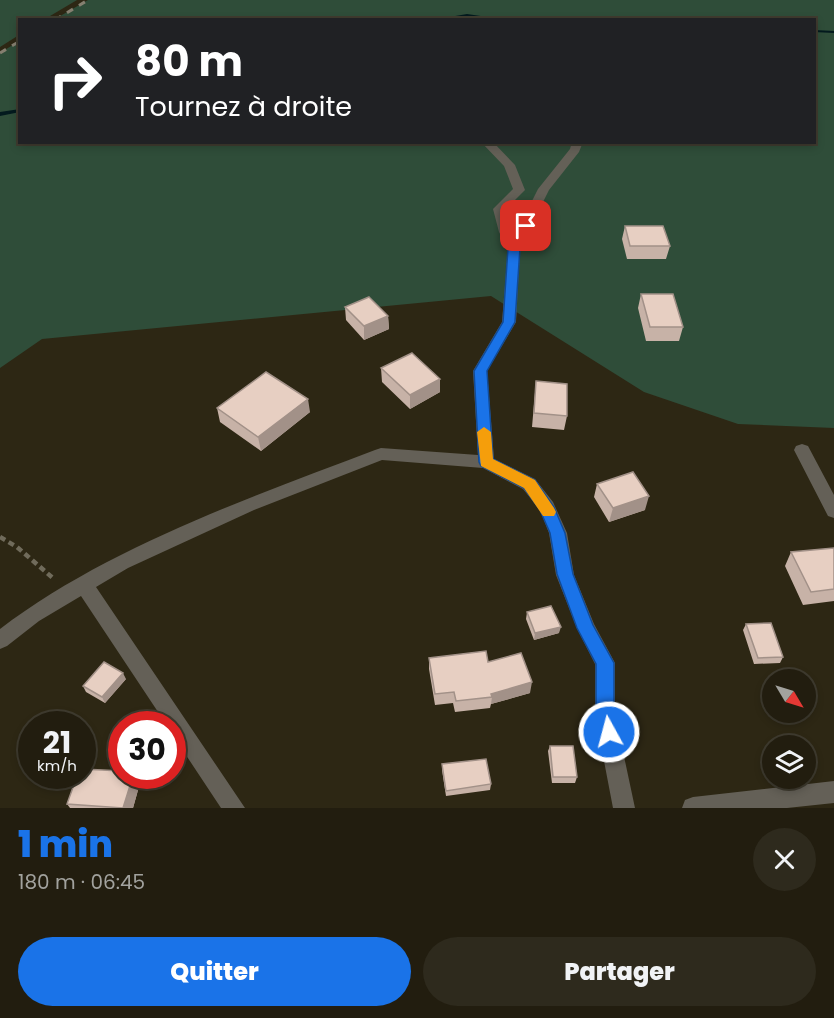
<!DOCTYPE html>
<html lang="fr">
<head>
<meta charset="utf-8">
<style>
	:root { --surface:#221d0f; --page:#2e2a1d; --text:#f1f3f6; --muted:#a2a29e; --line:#3f3b2f; --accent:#1a73e8 }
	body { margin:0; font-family:Poppins,sans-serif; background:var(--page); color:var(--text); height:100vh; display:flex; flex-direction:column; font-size:22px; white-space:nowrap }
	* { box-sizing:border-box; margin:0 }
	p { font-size:20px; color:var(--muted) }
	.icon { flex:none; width:33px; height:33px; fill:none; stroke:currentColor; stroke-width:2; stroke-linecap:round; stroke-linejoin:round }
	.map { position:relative; height:808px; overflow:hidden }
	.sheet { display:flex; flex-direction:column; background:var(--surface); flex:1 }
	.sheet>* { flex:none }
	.guide { position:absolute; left:18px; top:18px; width:798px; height:126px; border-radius:0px; box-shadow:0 3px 9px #0003,0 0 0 2px var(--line); background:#202124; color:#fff; overflow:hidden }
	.needle { width:39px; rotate:128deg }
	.buttons { position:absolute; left:762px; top:669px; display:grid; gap:12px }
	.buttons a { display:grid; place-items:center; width:54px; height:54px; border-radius:50%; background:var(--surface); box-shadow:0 3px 9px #0003,0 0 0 2px var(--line); font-size:30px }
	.speed { position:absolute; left:18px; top:711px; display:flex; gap:12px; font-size:30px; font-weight:700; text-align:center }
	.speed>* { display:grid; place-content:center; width:78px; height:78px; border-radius:50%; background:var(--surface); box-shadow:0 3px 9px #0003,0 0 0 2px var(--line); line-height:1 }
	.speed small { font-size:15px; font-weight:400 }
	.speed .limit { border:9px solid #d22; background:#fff; color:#111 }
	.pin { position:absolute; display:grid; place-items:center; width:51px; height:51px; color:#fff; margin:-26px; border-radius:12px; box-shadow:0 3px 9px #0006 }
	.me { position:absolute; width:66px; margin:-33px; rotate:353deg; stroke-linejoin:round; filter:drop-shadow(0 0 4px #0008) }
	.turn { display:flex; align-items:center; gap:21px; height:126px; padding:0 18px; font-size:27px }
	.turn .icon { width:78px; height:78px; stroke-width:2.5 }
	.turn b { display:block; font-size:42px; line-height:51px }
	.round { display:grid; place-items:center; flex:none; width:63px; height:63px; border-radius:32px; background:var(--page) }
	.headline { display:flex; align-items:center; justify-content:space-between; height:102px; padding:0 18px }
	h1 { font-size:36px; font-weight:800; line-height:45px; color:var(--accent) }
	.button { display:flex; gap:12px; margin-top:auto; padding:12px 18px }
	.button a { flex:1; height:69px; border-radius:36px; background:var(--accent); color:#fff; font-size:24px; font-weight:800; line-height:69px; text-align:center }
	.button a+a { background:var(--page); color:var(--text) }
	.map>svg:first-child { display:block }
	.green { fill:#2f4d39 }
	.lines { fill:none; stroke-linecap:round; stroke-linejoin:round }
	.stream { fill:#031a1e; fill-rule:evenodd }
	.path { stroke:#706b5b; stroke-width:4.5; stroke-dasharray:6 4; stroke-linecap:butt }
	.minor { fill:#646057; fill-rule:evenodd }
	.rail { stroke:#857f70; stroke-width:3; stroke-dasharray:7 7; stroke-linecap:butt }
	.wall { fill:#c7b2a7 }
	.shaded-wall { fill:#a29188 }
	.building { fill:#e7cfc2; stroke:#a29188; stroke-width:1.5 }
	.route { fill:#1a73e8; stroke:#114b97; stroke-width:1.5 }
	.slow { fill:#f59e0b }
</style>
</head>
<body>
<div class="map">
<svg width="834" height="808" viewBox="0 0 834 808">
	<rect width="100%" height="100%" fill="#2d2714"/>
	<path class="green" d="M0 0H77L45 19 20 20 19 35 0 47Z
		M88 0H834V428L738 424 644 392 491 296 42 339 0 368V53L19 41 20 142H814V20L55 19Z"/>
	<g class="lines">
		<path class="stream" d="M467 14 501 19 503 20H489L467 16 446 20H432Z
			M814 30 834 31V33L814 32Z
			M20 109V112L0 116V112Z"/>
		<path class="path" d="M0 537 17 547 54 579"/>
		<path class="minor" d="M481 142H493L515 165 525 190 505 210 514 237 538 189 570 149 572 142H583L579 152 549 190 520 248 516 322 487 371 494 459 535 479 553 502 567 533 574 575 594 624 615 663V714L635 808H613L595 714V664L577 628 556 575 549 533 540 510 523 489 483 468 382 460 254 510 128 568 96 587 245 808H221L172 734V724H166L81 596 39 621 7 646 0 649V629C106 548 251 497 375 450L381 448 478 455 473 371 502 322 508 248 499 232 493 209 513 189 504 166Z
			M802 444 808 446 834 495V518L828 516 794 450 796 446Z
			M834 781V803L787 808H682L685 800 693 797Z"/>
		<path class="rail" d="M55 20 88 0
			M0 53 20 41"/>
	</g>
	<path class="wall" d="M625 226 670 246 666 259H627L622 239Z
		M641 294 683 327 679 341H646L638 308Z
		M345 307 388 316 389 329 364 340 346 320Z
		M381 368 440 379V392L410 409 382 382Z
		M536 381 567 416 564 430 532 427Z
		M217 408 310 412 261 451 220 422Z
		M597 484 645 510 609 522 594 497Z
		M834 548V601L803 605 785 566 791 552Z
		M527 612 559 633 534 640 526 619Z
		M746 624 783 657 780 663 754 664 743 630Z
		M429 658 488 662 530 693 491 704 490 708 455 712 453 703 435 705 429 669Z
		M126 679 105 703 86 692 83 686Z
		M550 746 577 777 575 783H552L548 751Z
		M442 764 491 784 490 790 446 796 442 770Z
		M122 776H135L140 783 133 808H70L67 804Z"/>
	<path class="shaded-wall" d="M388 316 389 329 364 340V326Z
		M440 379V392L410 409V395Z
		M308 399 310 412 261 451 258 437Z
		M649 496 645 510 609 522 613 508Z
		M561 627 559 633 534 640 535 633Z
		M123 673 126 679 105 703 102 697Z
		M532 682 530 693 491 704 492 697 491 694Z
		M133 776H135L140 783 133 808H123Z"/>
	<path class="building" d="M625 226H663L670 246H630Z
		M641 294H673L683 327H650Z
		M369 297 388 316 364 326 345 307Z
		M412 353 440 379 410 395 381 368Z
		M266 372 308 399 258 437 217 408Z
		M536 381 567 384V416L534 413Z
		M633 472 649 496 613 508 597 484Z
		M834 548V589L811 592 791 552Z
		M551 606 561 627 535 633 527 612Z
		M771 623 783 657 758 658 746 624Z
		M486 651 488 662 521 653 532 682 491 694 492 697 456 701 454 692 435 694 429 658Z
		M104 662 123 673 102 697 83 686Z
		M550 746H573L577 777H553Z
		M486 759 491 784 446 791 442 764Z
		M82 769 122 771V776H133L123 808 67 804 77 776H82Z"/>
	<path class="route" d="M526 223 531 226 520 248 515 322 487 371 493 459 535 480 554 507 565 533 573 574 593 625 614 663V714L618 732 615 739 609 741 602 739 596 714V664L577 628 557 574 550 533 540 510 524 488 481 466 479 462 474 371 503 322 508 248 522 224Z"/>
	<path class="slow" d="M484 427 491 432 493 459 535 480 554 508 556 512 554 516H543L524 488 481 466 477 432Z"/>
</svg>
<div class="buttons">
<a><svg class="needle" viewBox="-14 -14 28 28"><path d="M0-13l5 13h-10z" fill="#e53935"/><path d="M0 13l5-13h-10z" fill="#a2a29e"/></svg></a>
<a><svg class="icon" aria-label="layers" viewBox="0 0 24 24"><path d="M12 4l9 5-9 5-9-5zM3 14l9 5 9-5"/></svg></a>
</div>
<div class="speed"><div>21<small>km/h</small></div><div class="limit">30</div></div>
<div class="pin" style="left:526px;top:226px;background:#d93025"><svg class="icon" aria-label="arrive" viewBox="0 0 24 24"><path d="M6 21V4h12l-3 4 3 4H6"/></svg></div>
<svg class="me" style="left:609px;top:732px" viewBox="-20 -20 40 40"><circle r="17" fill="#1a73e8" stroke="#fff" stroke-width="3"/><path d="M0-11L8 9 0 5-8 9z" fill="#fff"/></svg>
<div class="guide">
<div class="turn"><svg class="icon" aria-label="right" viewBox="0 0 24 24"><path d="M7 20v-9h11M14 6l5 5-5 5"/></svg><div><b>80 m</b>Tournez à droite</div></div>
</div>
</div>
<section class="sheet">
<div class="headline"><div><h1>1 min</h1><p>180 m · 06:45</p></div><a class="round"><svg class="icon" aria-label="close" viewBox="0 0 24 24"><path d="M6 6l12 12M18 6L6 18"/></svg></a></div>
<div class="button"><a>Quitter</a><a>Partager</a></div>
</section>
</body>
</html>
